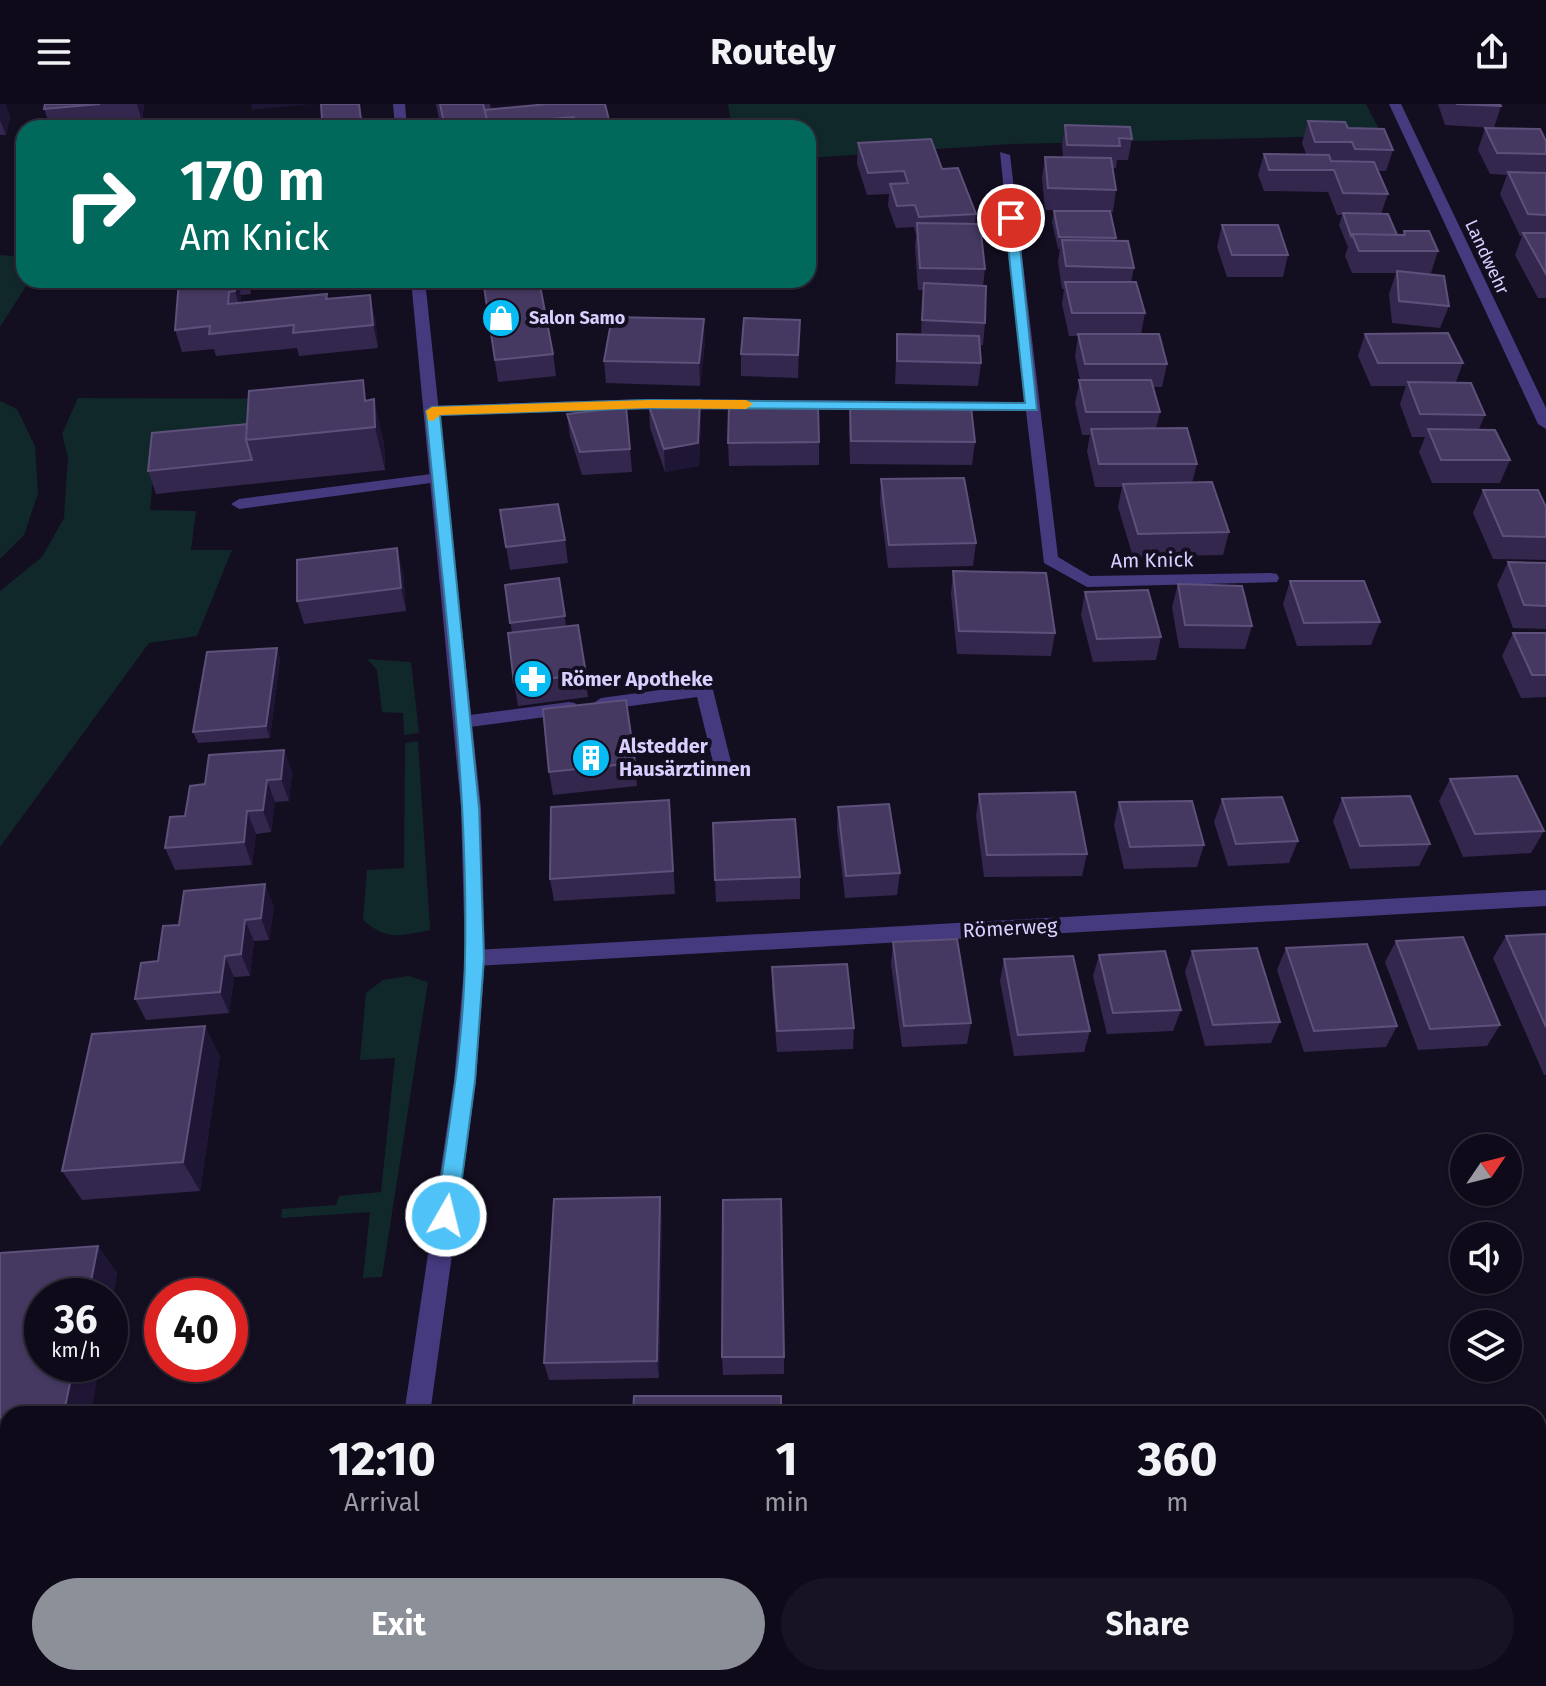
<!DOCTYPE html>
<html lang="en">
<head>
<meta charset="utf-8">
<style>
	:root { --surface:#0f0a19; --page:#181322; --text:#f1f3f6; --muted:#9b9aa2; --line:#2f2b38; --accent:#8c9099 }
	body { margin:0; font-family:"Fira Sans",sans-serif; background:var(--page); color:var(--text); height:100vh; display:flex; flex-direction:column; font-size:30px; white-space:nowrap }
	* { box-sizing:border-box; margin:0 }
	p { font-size:26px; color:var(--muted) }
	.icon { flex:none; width:44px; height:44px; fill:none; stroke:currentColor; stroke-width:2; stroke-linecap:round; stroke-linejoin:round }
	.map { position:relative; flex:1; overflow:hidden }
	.panel { position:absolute; left:0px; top:1302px; width:1546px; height:280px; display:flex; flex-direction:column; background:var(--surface); border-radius:24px 24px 0 0; box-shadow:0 2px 6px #0004,0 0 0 2px var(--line) }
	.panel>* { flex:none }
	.guide { position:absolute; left:16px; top:16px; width:800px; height:168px; border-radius:24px; box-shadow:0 2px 6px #0004,0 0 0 2px var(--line); background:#00695c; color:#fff; overflow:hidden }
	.needle { width:52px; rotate:55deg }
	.fabs { position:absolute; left:1450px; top:1030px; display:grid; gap:16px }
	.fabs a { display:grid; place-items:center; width:72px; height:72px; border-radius:50%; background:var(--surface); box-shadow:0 2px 6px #0004,0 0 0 2px var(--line); font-size:40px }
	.speed { position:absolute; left:24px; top:1174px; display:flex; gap:16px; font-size:40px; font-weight:700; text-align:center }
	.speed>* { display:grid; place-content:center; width:104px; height:104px; border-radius:50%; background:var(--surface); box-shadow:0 2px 6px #0004,0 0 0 2px var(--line); line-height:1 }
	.speed small { font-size:20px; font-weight:400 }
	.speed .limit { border:12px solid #d22; background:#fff; color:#111 }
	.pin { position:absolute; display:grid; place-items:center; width:68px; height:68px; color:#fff; margin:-34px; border:4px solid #fff; border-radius:50%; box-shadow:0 2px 8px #0007 }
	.me { position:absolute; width:88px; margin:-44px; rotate:8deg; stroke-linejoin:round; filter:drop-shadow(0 0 6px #0008) }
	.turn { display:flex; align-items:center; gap:28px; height:168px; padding:0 32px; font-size:36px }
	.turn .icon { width:104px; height:104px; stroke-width:2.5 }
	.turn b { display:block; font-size:56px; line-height:68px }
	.eta { display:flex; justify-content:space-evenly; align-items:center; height:136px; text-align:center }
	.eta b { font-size:48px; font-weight:700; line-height:56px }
	.action { display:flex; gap:16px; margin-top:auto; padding:16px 32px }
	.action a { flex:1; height:92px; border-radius:48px; background:var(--accent); color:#fff; font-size:32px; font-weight:700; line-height:92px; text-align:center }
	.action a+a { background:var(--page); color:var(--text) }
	header { display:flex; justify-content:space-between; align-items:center; height:104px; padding:0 32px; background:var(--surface); font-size:36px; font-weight:700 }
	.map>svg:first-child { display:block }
	.green { fill:#11282b }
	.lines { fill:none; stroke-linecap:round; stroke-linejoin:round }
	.service { fill:#463a7f; fill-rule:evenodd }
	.minor { fill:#463a7f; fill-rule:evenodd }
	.tertiary { fill:#463a7f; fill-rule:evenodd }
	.wall { fill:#34274e }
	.shaded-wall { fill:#1f1534 }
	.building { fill:#453961; stroke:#5d507a; stroke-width:2 }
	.route { fill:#4fc3f7; stroke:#337fa1; stroke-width:2 }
	.slow { fill:#f59e0b }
	.labels { text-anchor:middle; stroke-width:8; stroke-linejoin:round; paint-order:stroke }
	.far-street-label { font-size:18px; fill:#dacffe; stroke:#140e21 }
	.far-poi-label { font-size:18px; font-weight:bold; fill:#dacffe; stroke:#140e21; text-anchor:start }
	.street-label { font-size:20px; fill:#dacffe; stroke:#140e21 }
	.poi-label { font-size:20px; font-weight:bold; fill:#dacffe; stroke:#140e21; text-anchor:start }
</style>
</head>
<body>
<header><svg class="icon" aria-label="menu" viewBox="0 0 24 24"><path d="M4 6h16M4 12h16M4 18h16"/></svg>Routely<svg class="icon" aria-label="share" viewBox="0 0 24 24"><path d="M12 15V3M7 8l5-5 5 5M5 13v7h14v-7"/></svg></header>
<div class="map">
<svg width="1546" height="1582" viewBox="0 0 1546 1582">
	<rect width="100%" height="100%" fill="#140e21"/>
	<path class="green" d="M728 0H1366L1382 31 1011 40 808 54V24H732Z
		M0 151 24 153V176H30L0 223Z
		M78 294 287 295 280 320 156 338 150 406 196 407 191 446H232L197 532 149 539 0 743V487L42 453 64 414 68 353 62 330Z
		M0 297 17 305 35 342 38 389 24 431 0 455Z
		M367 555 411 558 419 629 404 631 403 609 382 608 377 566Z
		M418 637 430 826C401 832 387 837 363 816L367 766 404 764 405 639Z
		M408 872 428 878 382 1173 363 1174 370 1108 281 1114 282 1105 336 1101 339 1092 381 1088 395 954 360 956 366 889 383 876Z"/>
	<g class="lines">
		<path class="service" d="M439 369 447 374 445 377 239 405 231 400 239 395Z
			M704 580 713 586 732 662 723 669 714 662 697 593 601 606 592 600 601 594Z
			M569 598 575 599 578 604 575 609 462 624 453 618 462 612Z"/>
		<path class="minor" d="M1389 0H1401L1546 304V325L1538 320Z
			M1000 48 1010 51 1058 453 1090 472 1271 469 1277 470 1279 474 1277 478 1087 483 1044 459 1026 307 649 305 432 312 424 307 432 302 649 295 1025 298Z
			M1546 786V802L475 862 468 860 465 854 468 848 475 846Z"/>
		<path class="tertiary" d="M393 0H405L407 24H395Z
			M411 176H425L481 704 485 854 476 977 430 1310H404L454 977 465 854 461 704Z
			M364 1574H392L391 1582H363Z"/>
	</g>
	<path class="wall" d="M0 0 10 12 6 31H0Z
		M45 0H144L142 18 75 24H51L44 5Z
		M436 0H490L491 5 548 0 611 24H444L442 15H439Z
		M1438 0H1500L1501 2 1494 24 1445 21Z
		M1308 17 1348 24 1393 46 1386 67H1378L1388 90 1381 110 1397 131H1403L1404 127 1438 147 1431 169H1416L1449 202 1440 224 1392 219 1389 190 1396 169H1352L1345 152 1348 143 1339 121 1342 111H1337L1328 88 1264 87 1258 71 1264 50H1306L1302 39Z
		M1065 21 1132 35 1128 56H1117L1116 64H1113L1116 86 1113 108H1110L1116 137 1134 164 1131 178 1145 209 1141 230 1167 260 1162 283H1153L1160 308 1156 324 1197 360 1192 379 1229 428 1223 451 1133 453 1118 403 1122 383H1095L1087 347 1090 331H1082L1075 299 1080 276 1075 252 1078 232H1069L1062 200 1064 185H1062L1058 158 1060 145H1058L1052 118 1054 107H1078L1045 106 1042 74 1045 53H1063L1062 42Z
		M1485 24 1546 37V194H1538L1515 151 1522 132H1520L1500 90 1507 71 1490 70 1478 46Z
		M858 39 942 65 976 110 975 120 985 165 983 182 985 219 983 241H980L981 259 978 282 895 280 897 230H921L923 186H918L915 142 916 131 914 123 896 124 888 102 889 90 867 91 857 60Z
		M1222 121 1288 151 1283 173H1227L1217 143Z
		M179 176H251V190L241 191V198L327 190 328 195 375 213 378 244 299 252 297 244 216 252 214 245 182 248 175 226Z
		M483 176 553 250 556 272 498 278Z
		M800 216 798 274 741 272V250Z
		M1365 230 1463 259 1456 278 1485 311 1479 325 1510 356 1500 379H1432L1419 348 1425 333H1412L1400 300 1406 282H1371L1358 252Z
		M705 238 700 282 606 279 604 257Z
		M367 296 384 338 385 366 156 390 148 367 247 320Z
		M700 296 701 319 699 362 665 368 650 324 649 302Z
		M850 302 975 338 972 361 850 360 849 325Z
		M567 310 630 345 632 368 582 371 570 332Z
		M819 338V361L729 362 728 339Z
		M881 375 976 439 973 462 888 464 880 398Z
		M1483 386 1546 403V456L1493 455 1473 409Z
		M500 406 565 436 568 459 510 466Z
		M1508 458 1546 459V525L1513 524 1497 481Z
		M403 467 406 507 304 520 297 497Z
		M953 467 1055 529 1051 552 957 550 951 490Z
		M559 474 566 522 578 521 588 593 518 602 514 579 512 529 505 481Z
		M1290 477 1380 518 1371 541 1297 542 1283 500Z
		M1178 480 1252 522 1245 545 1179 544 1172 503Z
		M1085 488 1161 533 1156 556 1093 558 1081 511Z
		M1513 529H1546V593L1521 594 1502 552Z
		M277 544 280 555 270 634 198 639 193 628Z
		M284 646 292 668 289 697 275 698 271 728 256 730 252 761 175 766 165 744 205 680Z
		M635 659 637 682 553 691 549 668Z
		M1450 675 1544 727 1531 749 1463 753 1439 697Z
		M979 690 1087 750 1082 772 984 773 976 712Z
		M1342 694 1430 740 1419 762 1350 765 1333 717Z
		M1222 695 1298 737 1289 759 1228 762 1214 718Z
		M669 696 675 790 554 797 550 775Z
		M1119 698 1204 741 1197 763 1124 765 1114 721Z
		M838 703 900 769 897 791 845 794 837 725Z
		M800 773V795L716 798 715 776Z
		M274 802 269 836 254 837 250 872 234 873 229 909 146 916 135 895 179 821Z
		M1546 830V971H1544L1493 854 1506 832Z
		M1396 837 1500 921 1487 942 1418 946 1385 858Z
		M893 838 971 919 967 940 902 943 891 860Z
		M1286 844 1397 922 1386 943 1304 948 1277 866Z
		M1192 847 1280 918 1271 939 1205 942 1185 868Z
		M1099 851 1181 906 1173 927 1107 930 1093 872Z
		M1004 855 1090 927 1084 948 1014 952 1000 877Z
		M772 863 854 924 853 945 777 948 772 885Z
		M220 952 200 1087 82 1096 62 1067Z
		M662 1113 659 1274 549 1276 544 1259Z
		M98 1142 117 1169 110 1208V1192L91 1310H8V1574L0 1582V1149Z
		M722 1253H784V1270L723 1271Z
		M580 1574H734V1575Z"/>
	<path class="shaded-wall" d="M0 0H6L10 12 6 31 0 16Z
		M137 0H144L142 18Z
		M251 0H312L252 6Z
		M360 0 363 24H323L322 20Z
		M235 176H237L241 191V209L235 187Z
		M247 176H251V190Z
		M370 191 375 213 378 244 373 221Z
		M704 215 705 238 700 282 699 259Z
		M374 295 384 338 385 366 375 323Z
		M700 296 701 319 699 362 665 368 664 345Z
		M397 444 403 467 406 507 401 484Z
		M277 544 280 555 270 634 266 622Z
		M284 646 292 668 289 697 281 675Z
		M267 676 275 698 271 728 263 706Z
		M247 707 256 730 252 761 244 738Z
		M265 780 274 802 269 836 261 814Z
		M245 816 254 837 250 872 241 850Z
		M225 852 234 873 229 909 220 888Z
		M205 922 220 952 200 1087 183 1058Z
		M660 1093 662 1113 659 1274 657 1257Z
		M98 1142 117 1169 110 1208V1192H88Z
		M74 1260H100L91 1310H66L64 1308Z
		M140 1574H171L170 1582H139Z"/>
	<path class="building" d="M45 0H100L44 5Z
		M321 0H359L361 16 327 20 326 15H322Z
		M440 0H483L487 15 444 19Z
		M548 0H605L611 24H576L574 13 487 20 485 6Z
		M1456 0H1500L1501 2Z
		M326 15V24H278V19Z
		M1308 17 1345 18 1348 24 1384 25 1393 46 1355 45 1352 38H1315Z
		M1065 21 1130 23 1132 35 1119 34 1120 42 1067 41Z
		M1485 24 1540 25 1546 37V50L1497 49Z
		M931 35 942 65 958 64 976 110 919 113 915 101 897 102 890 80 908 79 904 67 868 69 858 39Z
		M1264 50 1329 51 1331 57 1374 58 1388 90 1343 89 1334 66H1269Z
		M1045 53 1111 54 1116 86 1048 84Z
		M1508 68 1546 69V111L1528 110Z
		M1054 107H1110L1116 134 1059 133Z
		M1343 109 1388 110 1397 131 1352 130 1351 132Z
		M917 119 980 120 985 165 920 164Z
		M1222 121H1278L1288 151H1232Z
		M1404 127H1429L1438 147H1359L1352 130 1405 131Z
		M1523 129H1546V170Z
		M1062 136 1128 137 1134 164 1066 162Z
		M1397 167 1444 172 1449 202 1399 197Z
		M179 176H235V187L229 188 228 200 327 190 326 195 370 191 373 221 293 229 294 221 209 230 210 222 175 226Z
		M483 176H539L553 250 495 256Z
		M1065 178H1136L1145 209H1072Z
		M924 179 986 182 985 219 922 216Z
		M612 213 704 215 699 259 604 257Z
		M744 214 800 216 798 251 741 250Z
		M1448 229 1463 259H1378L1365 230Z
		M897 230 979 232 981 259 897 257Z
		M1078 230H1159L1167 260H1085Z
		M363 276 365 297 374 295 375 323 246 336 249 287Z
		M1079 276H1151L1160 308H1086Z
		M1408 278 1471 279 1485 311 1420 310Z
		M700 296 698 339 664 345 649 302Z
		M729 302 818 304 819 338 728 339Z
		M850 302 971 303 975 338 851 337Z
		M626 303 630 345 580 348 567 310Z
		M247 320 246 336 252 356 148 367 152 329Z
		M1187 324 1197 360H1099L1091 325Z
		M1428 325 1495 326 1510 356H1441Z
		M964 374 976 439 889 441 881 375Z
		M1212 378 1229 428 1138 430 1123 380Z
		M1483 386H1538L1546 403V433L1503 432Z
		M558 400 565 436 506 443 500 406Z
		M397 444 401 484 297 497V456Z
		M1508 458 1546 459V502L1524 501Z
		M953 467 1046 469 1055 529 959 527Z
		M559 474 565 512 510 519 505 481Z
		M1290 477H1364L1380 518 1304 519Z
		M1178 480 1242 482 1252 522 1185 521Z
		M1148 486 1161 533 1097 535 1085 488Z
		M578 521 586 570 514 579 508 529Z
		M1513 529H1546V571H1532Z
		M277 544 266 622 193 628 207 548Z
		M626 596 635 659 549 668 543 605Z
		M284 646 281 675 267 676 263 706 247 707 244 738 165 744 170 713 185 712 190 682 205 680 209 651Z
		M1517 672 1544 727 1475 730 1450 675Z
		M1075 688 1087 750 987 751 979 690Z
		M1410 692 1430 740 1360 742 1342 694Z
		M1282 693 1298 737 1236 740 1222 695Z
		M669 696 673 767 550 775 551 703Z
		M1192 697 1204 741 1130 743 1119 698Z
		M889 700 900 769 846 772 838 703Z
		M795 715 800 773 715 776 713 719Z
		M265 780 261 814 245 816 241 850 225 852 220 888 135 895 141 859 158 857 163 822 179 821 184 787Z
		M1546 830V923L1506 832Z
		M1463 833 1500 921 1430 925 1396 837Z
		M957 835 971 919 904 922 893 838Z
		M1367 840 1397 922 1314 927 1286 844Z
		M1257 844 1280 918 1213 921 1192 847Z
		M1165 847 1181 906 1113 909 1099 851Z
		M1073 852 1090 927 1018 931 1004 855Z
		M847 860 854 924 777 927 772 863Z
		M205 922 183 1058 62 1067 92 930Z
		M660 1093 657 1257 544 1259 554 1095Z
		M781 1095 784 1253H722L723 1096Z
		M98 1142 88 1192H42V1260H74L64 1308 46 1310H8V1313L0 1314V1149Z
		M634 1292H781V1310H633Z
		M8 1330V1574H140L139 1582H0V1331Z"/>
	<path class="route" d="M1011 111 1017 114 1037 306 649 304 440 311 479 704 484 854 475 977 457 1112 454 1119 446 1122 439 1119 436 1112C448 1026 464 939 465 853 469 673 442 486 426 307L432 303 649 296 1025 299 1005 114Z"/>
	<path class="slow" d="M649 296H746L753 300 746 305 649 304 440 311 433 317 428 316 426 307 432 303Z"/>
	<defs>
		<g id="shop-disc" transform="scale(2)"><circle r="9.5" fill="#06bcf3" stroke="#140e21"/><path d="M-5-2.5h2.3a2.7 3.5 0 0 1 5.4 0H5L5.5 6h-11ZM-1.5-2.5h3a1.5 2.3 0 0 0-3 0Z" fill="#fff"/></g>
		<g id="pharmacy-disc" transform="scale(2)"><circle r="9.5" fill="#06bcf3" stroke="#140e21"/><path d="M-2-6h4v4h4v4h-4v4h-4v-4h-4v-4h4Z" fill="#fff"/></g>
		<g id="building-disc" transform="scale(2)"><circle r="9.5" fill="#06bcf3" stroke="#140e21"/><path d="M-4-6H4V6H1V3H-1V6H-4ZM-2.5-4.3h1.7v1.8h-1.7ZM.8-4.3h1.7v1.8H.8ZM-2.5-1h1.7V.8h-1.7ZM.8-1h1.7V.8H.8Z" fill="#fff"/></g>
	</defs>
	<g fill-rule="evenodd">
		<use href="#shop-disc" x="501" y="214"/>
		<use href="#pharmacy-disc" x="533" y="575"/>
		<use href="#building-disc" x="591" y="654"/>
	</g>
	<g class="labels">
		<g class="far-street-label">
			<text transform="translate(1487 153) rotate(65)" y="6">Landwehr</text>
		</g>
		<g class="far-poi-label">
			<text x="529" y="220">Salon Samo</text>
		</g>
		<g class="street-label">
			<text transform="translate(1152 456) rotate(-1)" y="7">Am Knick</text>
			<text transform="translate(1010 824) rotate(-3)" y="7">Römerweg</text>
		</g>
		<g class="poi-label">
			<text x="561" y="582">Römer Apotheke</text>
			<text x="619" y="649">Alstedder<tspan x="619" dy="23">Hausärztinnen</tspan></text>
		</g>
	</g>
</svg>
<div class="fabs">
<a><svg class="needle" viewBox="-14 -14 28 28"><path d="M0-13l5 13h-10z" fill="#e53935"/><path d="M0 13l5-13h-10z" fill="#9b9aa2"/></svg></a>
<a><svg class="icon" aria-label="sound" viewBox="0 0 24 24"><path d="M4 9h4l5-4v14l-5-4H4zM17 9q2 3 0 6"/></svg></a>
<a><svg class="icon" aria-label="layers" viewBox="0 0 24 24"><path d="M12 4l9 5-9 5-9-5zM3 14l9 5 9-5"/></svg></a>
</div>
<div class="speed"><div>36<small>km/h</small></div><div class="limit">40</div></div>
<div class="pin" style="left:1011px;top:114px;background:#d93025"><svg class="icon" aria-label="arrive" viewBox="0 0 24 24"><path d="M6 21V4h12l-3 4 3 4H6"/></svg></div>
<svg class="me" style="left:446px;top:1112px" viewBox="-20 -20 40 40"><circle r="17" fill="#4fc3f7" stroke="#fff" stroke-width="3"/><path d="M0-11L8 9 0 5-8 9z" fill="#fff"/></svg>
<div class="guide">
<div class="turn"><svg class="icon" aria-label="right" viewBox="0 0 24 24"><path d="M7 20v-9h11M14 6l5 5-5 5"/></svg><div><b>170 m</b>Am Knick</div></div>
</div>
<section class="panel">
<div class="eta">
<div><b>12:10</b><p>Arrival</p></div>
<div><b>1</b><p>min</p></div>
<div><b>360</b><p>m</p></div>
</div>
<div class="action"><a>Exit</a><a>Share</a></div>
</section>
</div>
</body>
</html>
